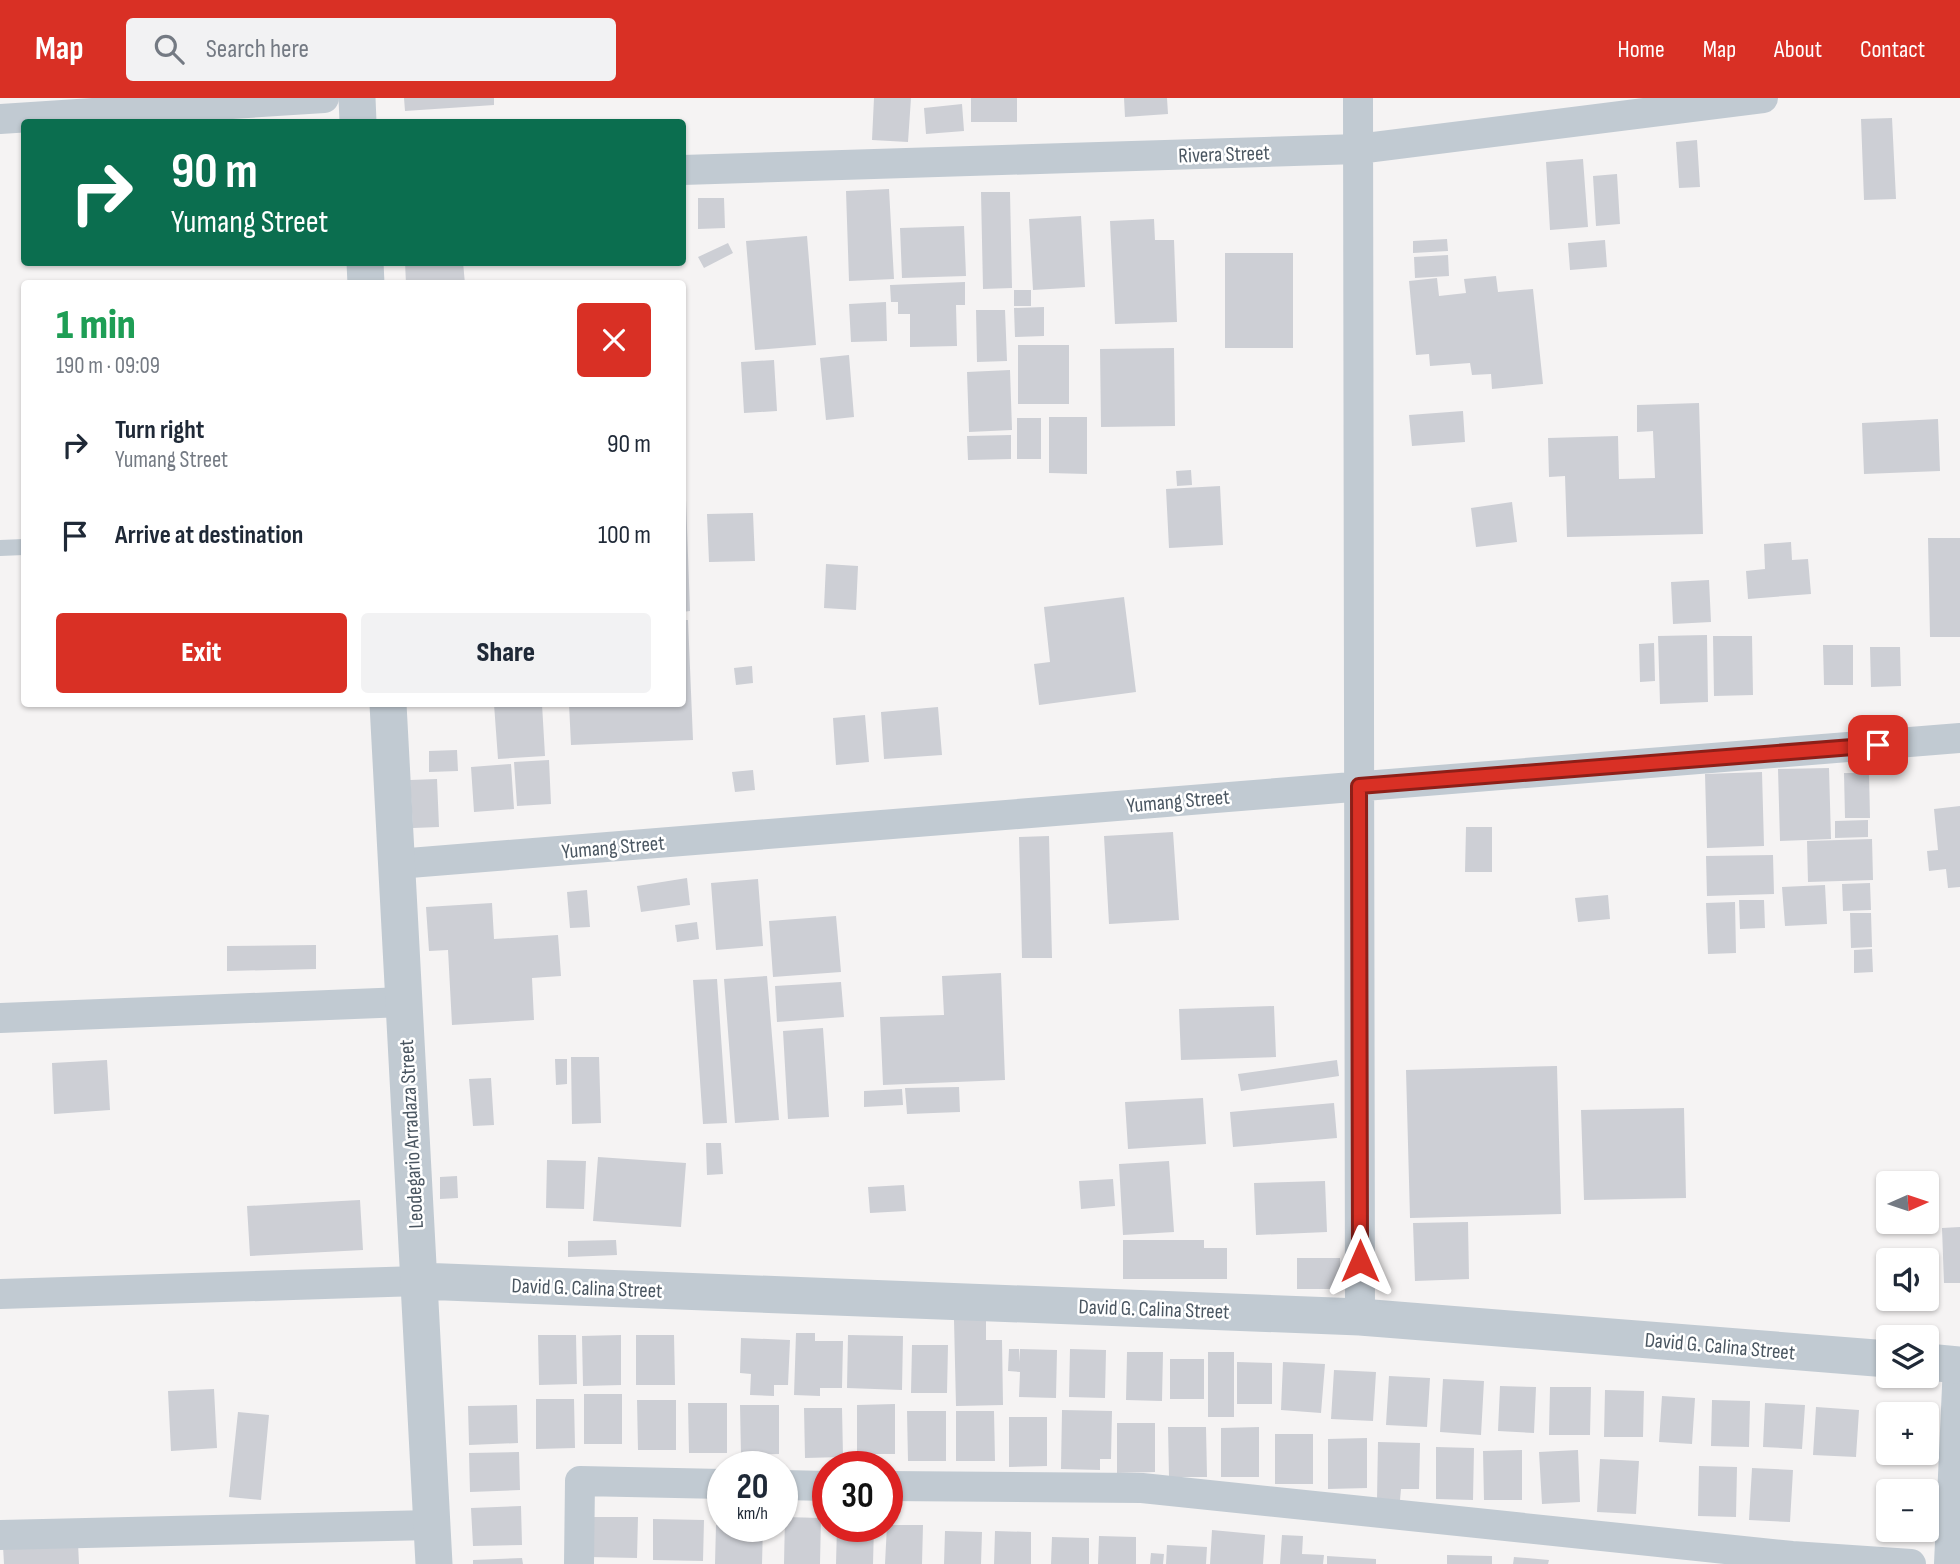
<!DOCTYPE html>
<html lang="en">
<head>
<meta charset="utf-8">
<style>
	:root { --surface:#fff; --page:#f2f2f3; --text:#1f2937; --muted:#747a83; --accent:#d93025 }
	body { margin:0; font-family:"Sofia Sans Condensed",sans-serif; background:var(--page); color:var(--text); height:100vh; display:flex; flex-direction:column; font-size:26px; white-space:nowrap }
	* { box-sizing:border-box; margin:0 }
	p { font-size:23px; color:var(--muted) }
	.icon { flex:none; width:38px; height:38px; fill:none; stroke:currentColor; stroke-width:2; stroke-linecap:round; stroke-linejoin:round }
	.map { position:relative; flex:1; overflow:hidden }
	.sheet { position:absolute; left:21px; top:182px; width:665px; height:427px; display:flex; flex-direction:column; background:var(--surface); border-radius:7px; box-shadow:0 2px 5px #0004 }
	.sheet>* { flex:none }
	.banner { position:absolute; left:21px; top:21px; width:665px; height:147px; border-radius:7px; box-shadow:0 2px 5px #0004; background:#0b6e4f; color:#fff; overflow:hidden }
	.needle { width:46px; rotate:87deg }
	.controls { position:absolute; left:1876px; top:1073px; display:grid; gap:14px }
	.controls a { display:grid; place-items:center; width:63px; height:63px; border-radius:7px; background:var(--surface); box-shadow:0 2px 5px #0004; font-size:35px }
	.speed { position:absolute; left:707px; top:1353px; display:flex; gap:14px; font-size:35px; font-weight:700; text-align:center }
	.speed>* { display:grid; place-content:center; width:91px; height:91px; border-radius:50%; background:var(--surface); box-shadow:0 2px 5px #0004; line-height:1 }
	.speed small { font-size:18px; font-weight:400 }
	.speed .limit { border:10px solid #d22; background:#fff; color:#111 }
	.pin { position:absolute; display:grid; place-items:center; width:60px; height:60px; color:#fff; margin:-30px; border-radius:14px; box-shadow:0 4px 10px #0006 }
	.me { position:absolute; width:77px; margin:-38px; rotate:0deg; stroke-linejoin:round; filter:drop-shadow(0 0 5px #0008) }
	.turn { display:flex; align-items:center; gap:24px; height:147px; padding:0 35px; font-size:32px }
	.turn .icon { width:91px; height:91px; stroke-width:2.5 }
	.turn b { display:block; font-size:49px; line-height:60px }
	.round { display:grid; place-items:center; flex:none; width:74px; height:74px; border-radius:7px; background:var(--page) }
	.overview { display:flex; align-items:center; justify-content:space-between; height:119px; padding:0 35px }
	h1 { font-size:42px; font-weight:800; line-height:52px; color:#1e9e55 }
	.primary-button { display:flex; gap:14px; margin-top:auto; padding:14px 35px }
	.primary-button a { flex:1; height:80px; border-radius:7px; background:var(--accent); color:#fff; font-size:28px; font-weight:800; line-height:80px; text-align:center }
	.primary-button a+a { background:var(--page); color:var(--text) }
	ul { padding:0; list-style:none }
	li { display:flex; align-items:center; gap:21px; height:91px; padding:0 35px }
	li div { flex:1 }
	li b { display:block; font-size:26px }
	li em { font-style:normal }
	header { display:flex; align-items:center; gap:42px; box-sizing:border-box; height:98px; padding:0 35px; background:var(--accent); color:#fff }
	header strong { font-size:33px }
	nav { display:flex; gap:38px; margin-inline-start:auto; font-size:24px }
	.search { width:490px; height:63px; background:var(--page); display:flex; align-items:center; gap:18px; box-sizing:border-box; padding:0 24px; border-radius:7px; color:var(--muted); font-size:26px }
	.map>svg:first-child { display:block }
	.building { fill:#cdcfd5 }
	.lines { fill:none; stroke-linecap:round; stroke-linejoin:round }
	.service { stroke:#c1cad2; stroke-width:16 }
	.minor { stroke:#c1cad2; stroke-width:30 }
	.tertiary { stroke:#c1cad2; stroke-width:37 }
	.route-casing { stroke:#8d1f18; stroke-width:18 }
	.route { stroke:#d93025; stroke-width:12 }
	.labels { text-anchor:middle; stroke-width:5; stroke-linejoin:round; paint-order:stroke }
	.street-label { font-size:21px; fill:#4a5661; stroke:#fff }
</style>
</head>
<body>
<header>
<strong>Map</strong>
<div class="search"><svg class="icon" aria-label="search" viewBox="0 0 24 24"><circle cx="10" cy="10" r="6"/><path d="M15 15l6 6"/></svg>Search here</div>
<nav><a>Home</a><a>Map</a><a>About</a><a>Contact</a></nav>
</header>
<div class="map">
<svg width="1960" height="1466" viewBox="0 0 1960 1466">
	<rect width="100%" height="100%" fill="#f5f3f3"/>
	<path class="building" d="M404 0H494V7L405 13Z
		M874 0H911L908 44 872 42Z
		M971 0H1017V24H971Z
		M1124 0H1167L1168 16 1125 19Z
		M962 6 964 33 926 36 924 10Z
		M1892 20 1896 101 1864 102 1861 21Z
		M1697 42 1700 89 1679 90 1676 44Z
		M1583 61 1588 129 1550 132 1546 64Z
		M1617 76 1620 126 1596 128 1593 78Z
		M889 91 894 181 849 183 846 93Z
		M981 94H1010L1012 190 983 191Z
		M698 100H724L725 130 698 131Z
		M1081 118 1085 189 1033 192 1029 121Z
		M1154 121 1155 142H1174L1177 224 1115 226 1110 123Z
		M964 128 966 178 902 180 900 130Z
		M807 138 816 247 755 252 746 143Z
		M1447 141 1448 153 1413 155V143Z
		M1605 142 1607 169 1570 172 1568 145Z
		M728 145 733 155 704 170 698 159Z
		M1225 155H1293V250H1225Z
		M1448 157 1449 178 1415 180 1414 159Z
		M405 164H463L465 186H406Z
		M1496 178 1498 194 1533 191 1543 286 1492 291 1491 276 1472 277 1470 265 1430 268 1429 256 1416 257 1409 183 1437 180 1439 198 1466 195 1464 181Z
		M965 184V207H956L957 248 910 249V216H898V204H891L890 187Z
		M1014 192H1031V208H1014Z
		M886 204 887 243 851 244 849 206Z
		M1044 209V238L1015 239 1014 210Z
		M976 212H1005L1007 263 977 264Z
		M1018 247H1069V306H1018Z
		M1174 250 1175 328 1101 329 1100 251Z
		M849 257 854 319 826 322 820 260Z
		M774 262 777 313 744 315 741 264Z
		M1010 272 1012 332 969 334 967 274Z
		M1699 305 1703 436 1567 439 1565 378 1549 379 1548 340 1618 338 1619 381 1655 380 1653 333 1637 334V307Z
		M1463 313 1465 344 1412 348 1409 317Z
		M1049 319H1087V376L1049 375Z
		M1017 320H1041V361H1017Z
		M1938 321 1940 373 1864 376 1862 325Z
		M1011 337V361L968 362 967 338Z
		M1191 372 1192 387 1177 388 1176 373Z
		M682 374H685L690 513 682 514Z
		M1220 388 1223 447 1169 450 1166 391Z
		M1512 404 1517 444 1476 449 1471 410Z
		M753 415 755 463 709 464 707 416Z
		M1928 440H1960V539H1930Z
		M1791 444 1792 462 1808 461 1811 496 1748 501 1746 473 1765 471 1764 446Z
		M826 466 858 468 856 512 824 510Z
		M1709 482 1711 524 1673 526 1671 484Z
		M1124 499 1136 594 1039 607 1034 566 1050 564 1044 509Z
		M682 522H688L693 642 571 647 569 606H682Z
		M1707 537 1708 604 1660 606 1658 538Z
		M1713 538H1752L1753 597 1714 598Z
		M1654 545 1655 583 1640 584 1639 546Z
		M1823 547H1853V587H1824Z
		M1870 549H1900L1901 588 1871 589Z
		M752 568 753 585 736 587 734 570Z
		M494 606H542L545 658 498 661Z
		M938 609 942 657 884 661 881 614Z
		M865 617 869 664 836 667 833 620Z
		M457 652 458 673 429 674V653Z
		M549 662 551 706 517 708 514 664Z
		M511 666 514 711 474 714 471 669Z
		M1829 670 1831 741 1780 743 1778 671Z
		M753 672 755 692 735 694 732 674Z
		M1762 674 1764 748 1707 750 1705 676Z
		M1844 675H1869L1870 720H1845Z
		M437 681 439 729 413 730 410 682Z
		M1960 708V789L1948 790 1946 771 1929 773 1927 753 1938 752 1934 711Z
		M1868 722V739L1835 740V723Z
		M1466 729H1492V774H1465Z
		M1173 734 1179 822 1109 826 1104 738Z
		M1049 738 1052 860H1022L1019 739Z
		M1872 741 1873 782 1808 784 1807 743Z
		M1773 757 1774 796 1707 798 1706 758Z
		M687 780 690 807 641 814 637 788Z
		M758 781 763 848 716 852 711 785Z
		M1870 785 1871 812 1843 813 1842 786Z
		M1825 787 1827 826 1785 828 1782 789Z
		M587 792 590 829 570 830 567 794Z
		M1608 797 1610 821 1578 824 1575 800Z
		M1739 802H1764L1765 830 1740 831Z
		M1735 804 1736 855 1708 856 1706 805Z
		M492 805 494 841 558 837 561 878 532 880 534 922 452 927 448 852 429 853 426 809Z
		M1850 815H1871L1872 849 1851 850Z
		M836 818 841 874 773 879 769 823Z
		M697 824 699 841 677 844 675 827Z
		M316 847V871L227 873V848Z
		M1872 851 1873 874 1854 875V852Z
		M1001 875 1005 982 883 987 880 919 944 917 942 878Z
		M767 878 779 1022 735 1025 724 881Z
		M717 881 727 1025 703 1026 693 882Z
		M841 884 844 919 777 924 775 888Z
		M1274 908 1276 959 1181 962 1179 911Z
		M823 930 829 1019 788 1021 783 933Z
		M571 959H599L601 1025 572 1026Z
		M555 961H567V986L556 987Z
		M107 962 110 1012 54 1016 52 965Z
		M1337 962 1339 978 1241 993 1238 976Z
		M1557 968 1561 1116 1410 1120 1406 972Z
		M491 980 494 1027 473 1028 469 981Z
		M959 989 960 1014 907 1016 905 990Z
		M902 991 903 1007 864 1009V993Z
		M1203 1000 1206 1046 1128 1051 1125 1004Z
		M1334 1005 1337 1040 1233 1049 1230 1014Z
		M1684 1010 1686 1100 1584 1102 1581 1012Z
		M706 1045H721L723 1076 707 1077Z
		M598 1059 686 1065 681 1129 593 1123Z
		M547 1062 586 1063 584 1111 546 1110Z
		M1169 1063 1174 1134 1123 1137 1119 1066Z
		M457 1078 458 1100 440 1101V1079Z
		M1113 1081 1115 1108 1081 1111 1079 1083Z
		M1325 1083 1327 1134 1256 1137 1254 1085Z
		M904 1087 906 1113 870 1115 868 1089Z
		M360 1102 363 1152 250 1158 247 1108Z
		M1468 1124 1469 1181 1415 1183 1413 1125Z
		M1960 1129V1185H1944L1942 1130Z
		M616 1142 617 1157 568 1159V1143Z
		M1123 1142H1204V1150H1227V1181H1123Z
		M1297 1160H1340V1191H1297Z
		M986 1221V1242H1002L1003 1307 956 1308 954 1222Z
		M796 1235H815V1243H843L842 1290H820V1298L794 1297Z
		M538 1237H576L577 1286 539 1287Z
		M621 1237V1287L583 1288 582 1238Z
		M636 1237H674L675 1287H636Z
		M848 1237 903 1238 902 1292 847 1290Z
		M741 1240 790 1242 788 1287H774V1298L750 1297 751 1276 740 1275Z
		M912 1247H948L947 1295H911Z
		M1009 1251H1019V1264L1020 1251 1057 1252 1056 1300 1019 1299 1020 1274 1008 1273Z
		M1070 1251 1106 1252 1105 1300 1069 1299Z
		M1127 1254H1163L1162 1303 1126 1302Z
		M1208 1254H1234V1319H1208Z
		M1170 1261H1204V1301H1170Z
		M1237 1264 1272 1265V1306H1237Z
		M1283 1264 1325 1266 1321 1315 1281 1312Z
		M1334 1272 1376 1274 1373 1323 1331 1321Z
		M1389 1278 1430 1280 1427 1329 1386 1327Z
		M1443 1281 1484 1283 1481 1337 1440 1334Z
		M1500 1288 1536 1289 1534 1335 1498 1333Z
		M1550 1289H1591L1590 1337H1549Z
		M214 1291 217 1350 171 1353 168 1293Z
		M1605 1292 1644 1293 1643 1339H1604Z
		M584 1296H622V1346H584Z
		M1662 1298 1695 1300 1692 1346 1659 1344Z
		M536 1301H574L575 1350 536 1351Z
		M637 1302H676V1352H638Z
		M1712 1302 1750 1303 1749 1349 1711 1348Z
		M688 1305H727V1355H689Z
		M1765 1305 1805 1307 1802 1351 1763 1349Z
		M895 1306V1356H857V1307Z
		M517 1307 518 1345 469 1347 468 1308Z
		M740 1307H779V1356L741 1357Z
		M1816 1309 1859 1312 1856 1359 1813 1357Z
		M804 1310H842L843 1359 805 1360Z
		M1062 1312 1112 1313 1111 1361H1100V1372L1061 1371Z
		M907 1313H946V1363H908Z
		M956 1313H994L995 1363H956Z
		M238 1314 269 1317 261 1402 229 1399Z
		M1009 1319H1047V1368L1009 1369Z
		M1117 1325H1155V1374L1117 1375Z
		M1168 1329H1206L1207 1379H1169Z
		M1259 1329V1379H1221V1330Z
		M1275 1336H1313V1386H1275Z
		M1367 1340V1390L1328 1391V1341Z
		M1378 1344 1420 1345 1419 1391H1401L1400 1402H1377Z
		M1436 1349 1474 1350 1473 1402 1436 1401Z
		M1522 1352V1402H1484L1483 1353Z
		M1578 1352 1580 1404 1542 1406 1539 1354Z
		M519 1354 520 1392 470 1394 469 1355Z
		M1600 1361 1639 1363 1636 1416 1597 1414Z
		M1699 1368 1737 1369 1736 1419 1698 1418Z
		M1752 1370 1793 1372 1790 1424 1749 1422Z
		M521 1408 522 1447 473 1448 471 1410Z
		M590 1419H638L637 1460 589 1459Z
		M785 1419 821 1420 820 1466H784Z
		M653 1421 704 1422 703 1463 653 1462Z
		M716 1427 763 1428 762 1466H715Z
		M887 1427H923L922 1466H885Z
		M837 1428H874L873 1466H836Z
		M1212 1432 1265 1437 1263 1466H1210Z
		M945 1433 982 1434 981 1466H944Z
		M995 1433 1031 1434V1466H994Z
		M1282 1437 1303 1438 1302 1456 1324 1457 1323 1466H1280Z
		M1099 1438 1136 1439V1466H1098Z
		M1052 1439 1089 1440V1466H1051Z
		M78 1445 79 1466H4L3 1448Z
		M1167 1447 1207 1449 1206 1466H1166Z
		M1151 1455 1164 1456 1163 1466H1150Z
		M1447 1457 1492 1458V1466H1447Z
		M1327 1458 1376 1461V1466H1327Z
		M1514 1459 1549 1462 1548 1466H1513Z
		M522 1460 523 1466H473V1462Z"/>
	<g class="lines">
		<path class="service" d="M0 450 24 449"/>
		<path class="minor" d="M1358 0 1360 1219
			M0 21 324 0
			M682 72 1358 51 1763 0
			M397 766 1960 640
			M0 920 404 904
			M0 1196 419 1183
			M782 1387 828 1388
			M887 1388 1142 1390 1792 1458 1911 1466
			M0 1437 432 1427
			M579 1466 580 1383 723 1386
			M1949 1466 1958 1267"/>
		<path class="tertiary" d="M357 0 358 24
			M365 164 366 186
			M388 606 434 1466
			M419 1183 1360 1219 1888 1261
			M1927 1264 1960 1267"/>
	</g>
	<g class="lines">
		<g class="route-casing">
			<path id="route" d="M1360 1163 1359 688 1878 647"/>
		</g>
		<use href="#route" class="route"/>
	</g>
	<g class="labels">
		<g class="street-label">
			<text transform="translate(1224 56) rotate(-2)" y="7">Rivera Street</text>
			<text transform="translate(1178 703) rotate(-5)" y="7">Yumang Street</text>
			<text transform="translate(613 749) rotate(-5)" y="7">Yumang Street</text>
			<text transform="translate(411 1036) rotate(-93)" y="7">Leodegario Arradaza Street</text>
			<text transform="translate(587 1190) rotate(2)" y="7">David G. Calina Street</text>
			<text transform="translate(1154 1211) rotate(2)" y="7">David G. Calina Street</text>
			<text transform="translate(1720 1248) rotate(5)" y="7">David G. Calina Street</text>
		</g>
	</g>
</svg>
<div class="controls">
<a><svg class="needle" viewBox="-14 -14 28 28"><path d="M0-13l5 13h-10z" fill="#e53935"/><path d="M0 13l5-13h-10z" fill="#747a83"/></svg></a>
<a><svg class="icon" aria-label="sound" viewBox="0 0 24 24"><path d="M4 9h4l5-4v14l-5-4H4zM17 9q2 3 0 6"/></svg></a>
<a><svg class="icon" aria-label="layers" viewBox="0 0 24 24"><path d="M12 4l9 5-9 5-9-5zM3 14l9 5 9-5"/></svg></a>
<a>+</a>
<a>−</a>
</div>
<div class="speed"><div>20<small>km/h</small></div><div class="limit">30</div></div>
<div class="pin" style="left:1878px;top:647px;background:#d93025"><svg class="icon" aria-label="arrive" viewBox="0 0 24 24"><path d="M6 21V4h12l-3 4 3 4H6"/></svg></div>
<svg class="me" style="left:1360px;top:1163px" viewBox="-20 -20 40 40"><path d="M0-17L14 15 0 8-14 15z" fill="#d93025" stroke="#fff" stroke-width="4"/></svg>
<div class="banner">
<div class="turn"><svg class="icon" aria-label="right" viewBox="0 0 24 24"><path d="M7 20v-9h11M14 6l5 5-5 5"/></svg><div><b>90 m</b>Yumang Street</div></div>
</div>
<section class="sheet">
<div class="overview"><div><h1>1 min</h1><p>190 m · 09:09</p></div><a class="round" style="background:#d93025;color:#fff"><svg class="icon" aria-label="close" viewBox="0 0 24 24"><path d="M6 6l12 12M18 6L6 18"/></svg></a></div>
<ul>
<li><svg class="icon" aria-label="right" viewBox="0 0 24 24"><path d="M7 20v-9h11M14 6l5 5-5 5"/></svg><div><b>Turn right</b><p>Yumang Street</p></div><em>90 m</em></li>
<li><svg class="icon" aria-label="arrive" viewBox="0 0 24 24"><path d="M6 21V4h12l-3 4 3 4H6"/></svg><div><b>Arrive at destination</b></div><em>100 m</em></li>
</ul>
<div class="primary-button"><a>Exit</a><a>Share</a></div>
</section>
</div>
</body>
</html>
